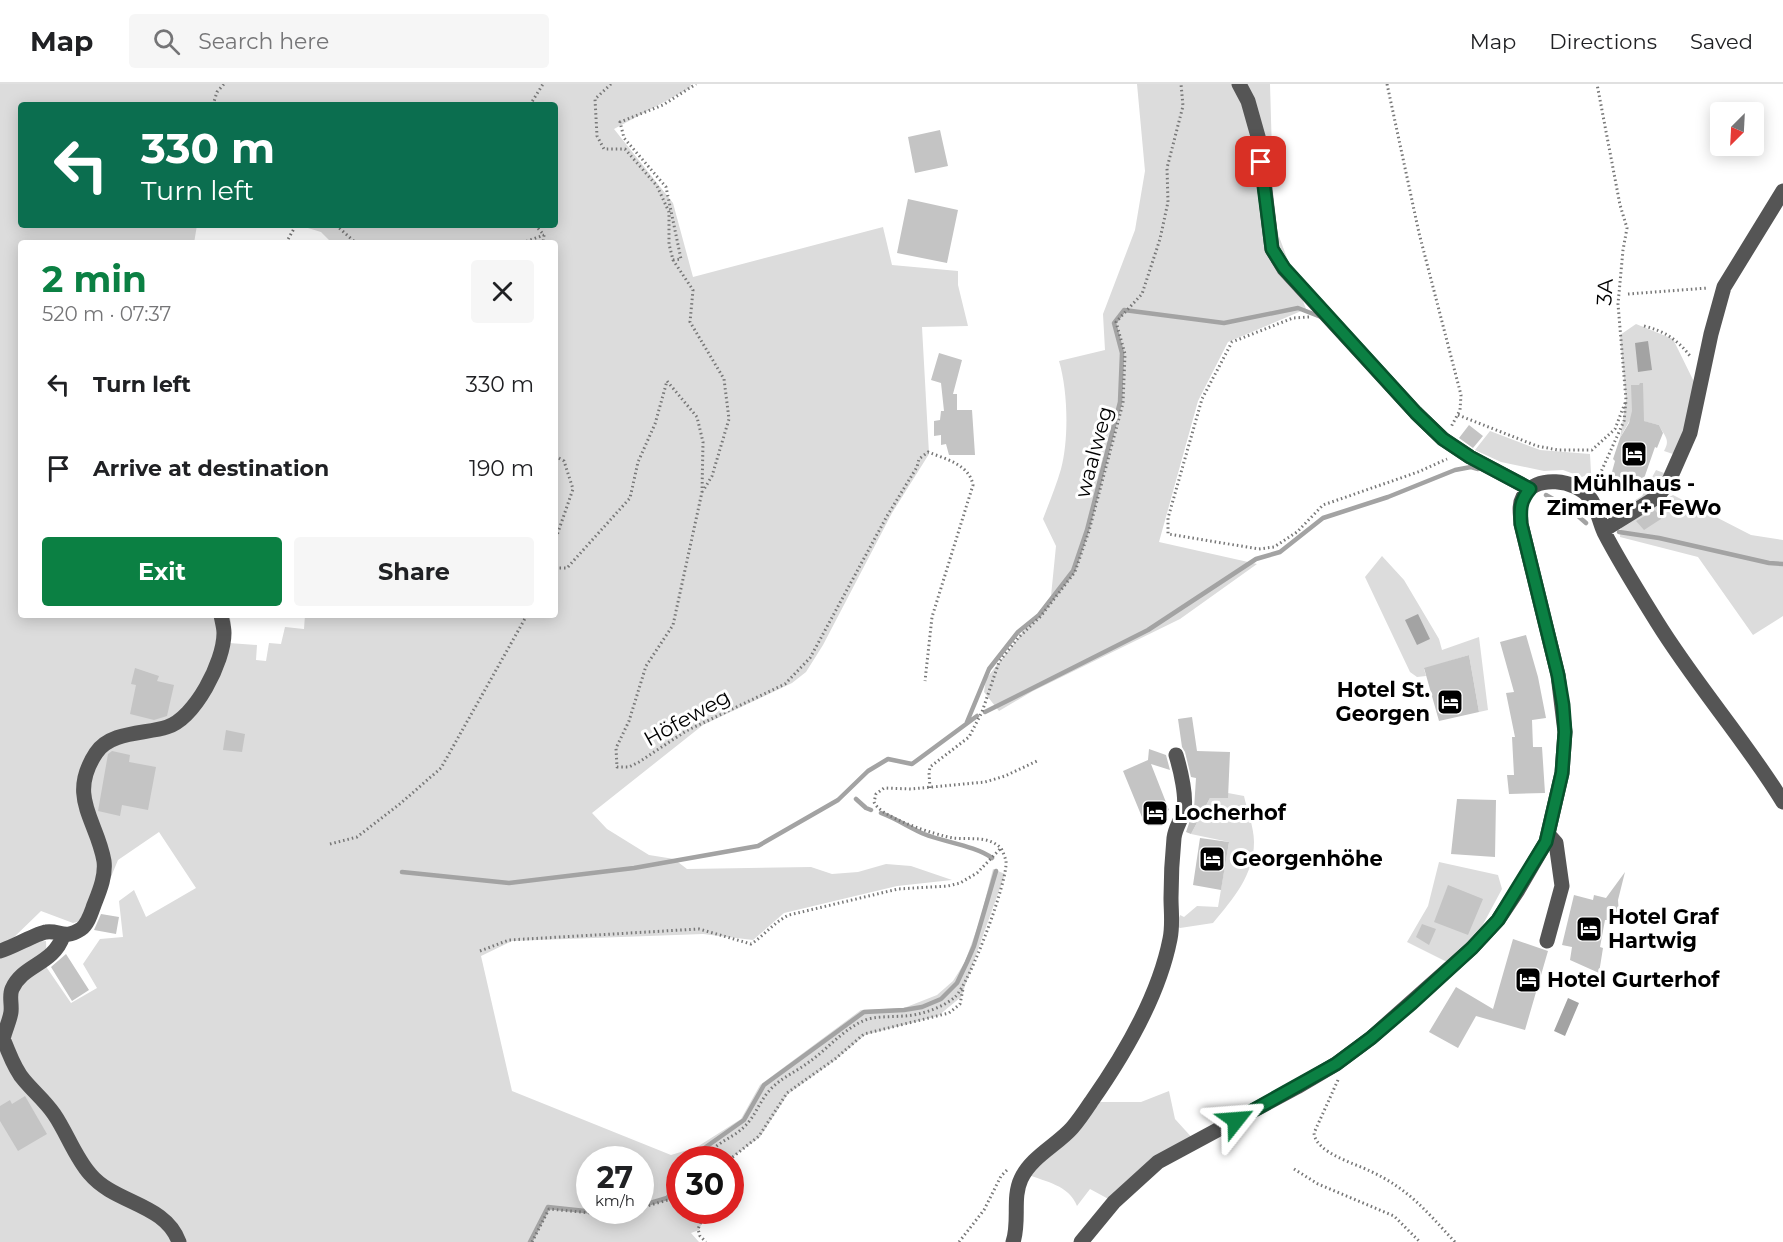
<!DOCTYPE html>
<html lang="en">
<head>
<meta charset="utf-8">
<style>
	:root { --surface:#fff; --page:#f6f6f6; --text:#202124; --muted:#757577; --line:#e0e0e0; --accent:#0b8043 }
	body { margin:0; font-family:Montserrat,sans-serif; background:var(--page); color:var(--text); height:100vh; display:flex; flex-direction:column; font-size:22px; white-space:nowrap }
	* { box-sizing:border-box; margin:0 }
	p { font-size:20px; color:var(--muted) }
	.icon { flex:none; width:33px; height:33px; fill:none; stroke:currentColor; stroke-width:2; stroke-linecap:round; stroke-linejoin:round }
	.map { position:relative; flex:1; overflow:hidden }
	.side { position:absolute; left:18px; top:156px; width:540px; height:378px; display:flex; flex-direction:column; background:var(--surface); border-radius:6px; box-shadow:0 3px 15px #0003 }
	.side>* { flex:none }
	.banner { position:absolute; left:18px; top:18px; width:540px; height:126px; border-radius:6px; box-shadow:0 3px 15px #0003; background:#0b6e4f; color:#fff; overflow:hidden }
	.needle { width:39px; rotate:204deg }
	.controls { position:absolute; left:1710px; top:18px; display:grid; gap:12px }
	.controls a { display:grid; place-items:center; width:54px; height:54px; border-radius:6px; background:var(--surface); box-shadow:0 3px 15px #0003; font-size:30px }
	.speed { position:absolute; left:576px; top:1062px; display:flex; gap:12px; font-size:30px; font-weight:700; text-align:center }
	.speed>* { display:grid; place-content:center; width:78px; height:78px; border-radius:50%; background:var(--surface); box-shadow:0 3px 15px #0003; line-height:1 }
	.speed small { font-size:15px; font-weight:400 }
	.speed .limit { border:9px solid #d22; background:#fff; color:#111 }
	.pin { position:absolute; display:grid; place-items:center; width:51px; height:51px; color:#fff; margin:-26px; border-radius:12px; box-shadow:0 3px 9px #0006 }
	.me { position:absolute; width:66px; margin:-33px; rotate:62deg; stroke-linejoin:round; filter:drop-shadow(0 0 4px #0008) }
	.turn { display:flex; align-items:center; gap:21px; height:126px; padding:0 24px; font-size:27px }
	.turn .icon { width:78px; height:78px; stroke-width:2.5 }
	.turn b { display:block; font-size:42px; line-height:51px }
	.round { display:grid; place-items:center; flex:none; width:63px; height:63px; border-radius:6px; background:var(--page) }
	.summary { display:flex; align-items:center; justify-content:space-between; height:102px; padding:0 24px }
	h1 { font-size:36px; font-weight:700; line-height:45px; color:var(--accent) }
	.action { display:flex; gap:12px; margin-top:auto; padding:12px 24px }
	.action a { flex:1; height:69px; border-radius:6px; background:var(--accent); color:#fff; font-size:24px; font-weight:700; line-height:69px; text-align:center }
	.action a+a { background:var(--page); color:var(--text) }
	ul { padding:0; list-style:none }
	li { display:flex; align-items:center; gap:18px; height:84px; padding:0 24px }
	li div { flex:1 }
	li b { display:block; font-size:22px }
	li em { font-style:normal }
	header { display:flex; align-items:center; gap:36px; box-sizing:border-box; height:84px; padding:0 30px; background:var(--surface); border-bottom:2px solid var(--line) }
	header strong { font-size:28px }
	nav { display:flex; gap:33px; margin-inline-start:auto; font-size:21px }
	.search { width:420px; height:54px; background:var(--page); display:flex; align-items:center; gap:15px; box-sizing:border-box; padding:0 21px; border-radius:6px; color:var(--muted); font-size:22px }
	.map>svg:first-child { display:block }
	.green { fill:#dcdcdc; fill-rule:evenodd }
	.water { fill:#a3a3a3 }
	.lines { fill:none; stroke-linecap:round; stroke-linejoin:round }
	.stream { stroke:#a3a3a3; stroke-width:4.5 }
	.building { fill:#c4c4c4 }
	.path { stroke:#777; stroke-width:3; stroke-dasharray:1.5 3; stroke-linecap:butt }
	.minor { stroke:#555; stroke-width:15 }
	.route-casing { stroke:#07532c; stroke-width:15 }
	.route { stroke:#0b8043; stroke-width:10 }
	.labels { text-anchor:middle; stroke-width:6; stroke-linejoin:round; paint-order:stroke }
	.street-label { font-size:21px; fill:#000; stroke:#fff }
	.poi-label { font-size:21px; font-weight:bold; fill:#000; stroke:#fff; text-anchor:start }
</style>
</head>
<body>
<header>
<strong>Map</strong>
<div class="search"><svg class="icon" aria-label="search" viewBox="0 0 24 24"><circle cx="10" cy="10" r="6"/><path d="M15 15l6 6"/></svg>Search here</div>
<nav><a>Map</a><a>Directions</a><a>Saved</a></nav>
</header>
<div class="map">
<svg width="1783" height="1158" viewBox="0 0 1783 1158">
	<rect width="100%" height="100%" fill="#fff"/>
	<path class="green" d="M0 0H691L690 4 614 45 673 119 693 193 883 143 892 181 958 187V201L968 242 922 243 929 370 892 429 823 561 806 588 792 599 703 641 592 729 607 745 649 771 674 775 687 785 811 783 832 790 858 788 886 780 911 782 952 796 897 802 784 829 753 856 703 850 512 857 481 872 512 1007 671 1071 697 1063 741 1035 760 1001 861 926 904 924 937 911 953 897 965 878 980 836 993 785 1005 790 961 913 938 932 865 951 834 977 788 1010 760 1053 730 1075 680 1076V1126L707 1127 699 1146 691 1149 699 1158H0ZM21 21H555V141H298L321 148 332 159H555V531H305L304 545 285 543 281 560 269 559 266 577 256 576 257 561 229 559 231 538 229 531H21V159H194L197 141H21ZM159 748 196 804 146 833 134 806 119 817 123 853 100 855 83 880 97 904 71 919 47 884 46 857 7 860 41 827 73 839 81 837 103 812 118 776ZM590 1076H640V1126H590Z
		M1137 0H1270L1274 139 1306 225 1228 258 1198 317 1159 458 1257 480 1180 535 1033 607 999 627 984 608 986 595 1051 512 1056 462 1043 435C1049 419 1056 402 1061 385 1069 355 1068 307 1059 277L1105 266 1103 230 1135 146 1145 87Z
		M1636 240 1673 255 1698 306 1668 399 1617 437 1612 430 1642 412 1656 386 1664 389 1673 370 1664 367C1671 355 1664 352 1659 341L1631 334 1620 354 1626 316 1620 251Z
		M1490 347 1540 366 1590 370 1591 389 1582 393 1563 386 1544 387 1501 378 1475 366Z
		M1673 411 1751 451 1783 456V532L1753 551 1698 473 1620 453 1621 439Z
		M1382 472 1404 496 1439 555 1442 566 1479 553 1488 626 1479 628 1469 571 1424 585 1426 592 1417 593 1410 588 1365 493Z
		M1228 709 1244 712C1247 726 1254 743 1254 758 1254 791 1233 815 1213 839L1180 844 1176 842 1180 831 1184 833 1197 822 1218 823 1229 758 1191 750 1210 714H1228Z
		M1439 778 1498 791 1502 805 1480 846 1447 878 1407 858 1428 822Z
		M1169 1007 1175 1035 1195 1057 1114 1118 1090 1105 1077 1122C1069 1101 1046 1098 1026 1090L1092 1018H1141Z"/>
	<path class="water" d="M1648 257 1652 286 1638 288 1635 259Z
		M1418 530 1430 555 1417 561 1405 536Z
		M1568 914 1579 919 1565 952 1554 947Z"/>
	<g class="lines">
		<path class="stream" d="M1546 411 1569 424 1586 439
			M1619 448 1659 454 1769 479 1783 480
			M985 628 1148 546 1256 475 1280 468 1323 434 1388 413 1455 386 1471 383 1478 385
			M967 638 989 585 1018 548 1039 531 1073 487 1087 446 1120 318 1122 269 1114 239 1124 226 1224 239 1298 224 1321 233
			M856 715 866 724 871 726
			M881 729C897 735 910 744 924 750 944 758 976 762 992 774
			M402 788 509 799 634 784 758 762 838 716 868 687 888 675 912 680 977 632
			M696 1076 703 1065 744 1036 764 1001 864 928 904 926 922 923 941 915 957 899 967 878 974 862 996 787
			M640 1122 667 1114 680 1097
			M530 1158 548 1123 613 1130 624 1126"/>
	</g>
	<path class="building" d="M940 46 948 82 915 89 908 53Z
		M908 115 958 126 947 179 897 169Z
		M939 269 962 276 953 310H957V326H972L975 371H949L946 360 941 361V351L934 352V337L940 336 941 327H944L941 299 931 296Z
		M1640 299H1643L1644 337 1659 341 1663 349 1657 364 1655 363 1640 406 1610 395 1615 377 1613 375 1620 354 1629 339 1632 327 1631 301H1639Z
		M1469 341 1483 352 1473 364 1459 354Z
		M1655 426 1661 435 1644 446 1636 437Z
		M1526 551 1538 593 1546 634 1532 636 1533 663H1542L1545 709 1509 710 1507 691H1514L1512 653H1515L1506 609 1514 608 1500 558Z
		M1469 571 1479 628 1439 637 1424 584Z
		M135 584 159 592 157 597 174 601 167 632 154 636 130 630 136 601 131 600Z
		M1192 633 1197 667 1230 668 1228 714H1210L1191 750 1186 748 1194 725 1196 694 1191 693 1185 668 1182 663 1178 635Z
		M226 646 245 650 242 668 223 666Z
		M1149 665 1166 671 1170 686 1151 680 1169 726 1144 738 1123 687 1148 676Z
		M112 667 130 671 129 678 156 683 148 726 122 721 120 732 98 727 108 670Z
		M1457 715 1496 716 1495 773 1451 770Z
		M1200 754 1229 758 1221 806 1193 801Z
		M1625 788 1618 816 1619 830H1608L1607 836H1605L1600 863 1603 864 1599 889 1570 876 1572 863 1562 861 1574 811 1593 816 1594 811 1606 814Z
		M1448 801 1483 815 1468 851 1434 838Z
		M101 830 119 833 116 850 94 846Z
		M1422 840 1436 845 1429 861 1416 853Z
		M1513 855 1548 867 1525 946 1476 932 1458 964 1429 948 1456 903 1493 925Z
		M66 870 89 906 72 917 51 883Z
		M25 1012 47 1050 18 1067 0 1037V1022L10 1016 12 1020Z"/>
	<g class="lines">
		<path class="path" d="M611 0 595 15 597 52 604 65H625L657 102 669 128V160L673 176 693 206 690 238 724 295 729 335 712 392 703 407
			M1387 0 1419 149 1461 311 1460 326 1451 343
			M213 21 217 8 224 0
			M530 21 543 0
			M336 141 356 159
			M535 141 544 151 543 159
			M286 159 296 141
			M522 159 544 151
			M673 176 681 175 666 103 624 54 620 38 663 21 696 0
			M1628 210 1708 204
			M1309 233 1293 234 1232 258 1202 315 1168 434V450L1259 465 1274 463 1297 448 1323 421 1418 388 1447 375
			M1644 242C1664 247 1677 255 1690 272
			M1458 331 1537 362 1558 366H1592L1615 345 1625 319
			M555 372 564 377 573 405 555 457
			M1596 399 1624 337 1626 316 1618 220 1623 166 1627 144 1620 121 1597 0
			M555 484H567L630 414 638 378 655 340 667 297 697 333 703 358 702 408 673 541 646 582 629 637 616 664 617 683H629L639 678 686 647 785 600 810 574 887 432 917 383 919 375 928 368C945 375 969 380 973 401L932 533 925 597
			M930 704 929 689 930 683 969 653 982 628 999 578 1018 554 1041 532 1075 488 1089 447 1123 319 1125 270 1116 238 1142 210 1160 155 1168 118 1167 84 1183 22 1181 0
			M330 760 357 753 401 719 441 684 527 531
			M480 867 509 856 699 845 751 860C765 851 774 838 789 831L898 805 948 802 960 799 977 789 1001 764
			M1338 996 1314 1049C1316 1069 1354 1079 1370 1087 1409 1105 1426 1127 1455 1158
			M705 1076C716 1056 732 1056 746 1041 755 1032 760 1017 769 1007 780 994 796 988 809 978 829 964 845 943 868 935 881 932 892 933 904 932 921 931 942 924 955 913 970 899 1008 797 1006 777 1005 773 1003 768 1001 764 987 751 970 756 953 754 936 751 879 733 874 718L876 710 884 704 911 705 985 698 1005 692 1037 677
			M729 1076 759 1052 787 1009 835 975 864 950 949 929 960 920 963 905
			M1294 1085 1318 1100 1394 1132 1420 1158
			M640 1124 668 1116 680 1102
			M706 1126 698 1145 700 1152 706 1158
			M532 1158 549 1125 613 1131 631 1126
			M959 1158 984 1126 1001 1092 1007 1086"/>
		<path class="minor" d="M1239 0 1248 17 1259 56 1272 165 1284 185 1416 329 1443 355 1470 373 1530 405
			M1604 446 1657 413 1668 399 1690 349 1711 250 1724 203 1783 107
			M63 852C53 881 23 880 12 905 9 912 12 920 11 928 10 936 5 946 3 955 9 968 14 985 24 996 34 1008 45 1017 54 1030 67 1049 75 1073 90 1090 115 1120 165 1119 179 1158
			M1547 857 1562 802 1556 759 1548 750
			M0 867C12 864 37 849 46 848 60 846 64 856 81 845 88 840 91 829 94 821 99 808 106 792 104 777 97 736 67 713 96 669 110 647 146 650 167 643 195 634 224 578 224 549 224 543 222 537 221 531
			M1013 1158C1020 1138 1012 1114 1021 1095 1031 1073 1057 1061 1072 1044 1079 1036 1085 1027 1091 1018 1124 971 1159 911 1170 855 1173 841 1171 827 1171 814 1171 794 1172 774 1174 754 1175 745 1180 738 1183 729 1188 716 1180 684 1176 671
			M1081 1158 1114 1118 1158 1078 1297 1003 1336 980 1371 954 1472 864 1498 836 1518 806 1546 758 1562 689 1565 648 1558 591 1521 440C1521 432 1518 422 1523 413 1535 390 1576 395 1590 414 1597 423 1599 437 1604 448 1620 479 1639 509 1657 538 1696 601 1745 656 1783 718"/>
	</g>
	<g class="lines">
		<g class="route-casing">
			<path id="route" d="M1236 1036 1336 980 1371 954 1412 919 1472 864 1498 836 1546 758 1562 689 1565 648 1563 621 1558 591 1521 440C1520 425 1520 417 1530 405L1470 373 1443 355 1416 329 1284 184 1272 165 1261 78"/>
		</g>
		<use href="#route" class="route"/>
	</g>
	<defs>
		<g id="hotel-square" transform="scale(1.35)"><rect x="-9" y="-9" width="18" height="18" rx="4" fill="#000" stroke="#fff"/><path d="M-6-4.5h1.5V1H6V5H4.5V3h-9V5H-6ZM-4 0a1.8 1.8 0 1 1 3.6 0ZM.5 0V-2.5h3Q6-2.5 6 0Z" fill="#fff"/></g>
	</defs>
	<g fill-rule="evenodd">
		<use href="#hotel-square" x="1634" y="370"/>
		<use href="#hotel-square" x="1450" y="618"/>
		<use href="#hotel-square" x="1155" y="729"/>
		<use href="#hotel-square" x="1212" y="775"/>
		<use href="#hotel-square" x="1589" y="845"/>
		<use href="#hotel-square" x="1528" y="896"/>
	</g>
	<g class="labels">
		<g class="street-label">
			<text transform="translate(1605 208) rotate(-87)" y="7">3A</text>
			<text transform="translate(1094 368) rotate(-75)" y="7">waalweg</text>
			<text transform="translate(687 634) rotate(-29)" y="7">Höfeweg</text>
		</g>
		<g class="poi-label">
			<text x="1634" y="407" text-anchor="middle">Mühlhaus -<tspan x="1634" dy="24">Zimmer + FeWo</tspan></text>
			<text x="1430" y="613" text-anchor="end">Hotel St.<tspan x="1430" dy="24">Georgen</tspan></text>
			<text x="1174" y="736">Locherhof</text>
			<text x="1232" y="782">Georgenhöhe</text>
			<text x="1608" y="840">Hotel Graf<tspan x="1608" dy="24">Hartwig</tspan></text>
			<text x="1547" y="903">Hotel Gurterhof</text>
		</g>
	</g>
</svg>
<div class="controls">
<a><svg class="needle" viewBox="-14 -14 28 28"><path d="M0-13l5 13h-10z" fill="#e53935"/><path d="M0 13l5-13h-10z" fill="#757577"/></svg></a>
</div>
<div class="speed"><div>27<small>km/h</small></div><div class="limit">30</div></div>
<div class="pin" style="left:1261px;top:78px;background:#d93025"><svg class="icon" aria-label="arrive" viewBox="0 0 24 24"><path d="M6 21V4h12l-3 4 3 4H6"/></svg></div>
<svg class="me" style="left:1236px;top:1036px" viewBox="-20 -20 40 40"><path d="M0-17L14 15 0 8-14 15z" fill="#0b8043" stroke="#fff" stroke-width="4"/></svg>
<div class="banner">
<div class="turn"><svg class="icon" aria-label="left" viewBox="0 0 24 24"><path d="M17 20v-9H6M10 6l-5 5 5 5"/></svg><div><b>330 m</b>Turn left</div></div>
</div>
<section class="side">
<div class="summary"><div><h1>2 min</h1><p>520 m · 07:37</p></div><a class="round"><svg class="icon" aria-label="close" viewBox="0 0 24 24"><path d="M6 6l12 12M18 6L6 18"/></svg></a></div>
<ul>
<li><svg class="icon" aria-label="left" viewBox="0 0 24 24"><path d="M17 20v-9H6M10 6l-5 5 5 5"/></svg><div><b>Turn left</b></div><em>330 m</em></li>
<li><svg class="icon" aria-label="arrive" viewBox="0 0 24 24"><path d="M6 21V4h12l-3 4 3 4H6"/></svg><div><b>Arrive at destination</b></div><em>190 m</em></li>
</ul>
<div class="action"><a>Exit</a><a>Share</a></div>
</section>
</div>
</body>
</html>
